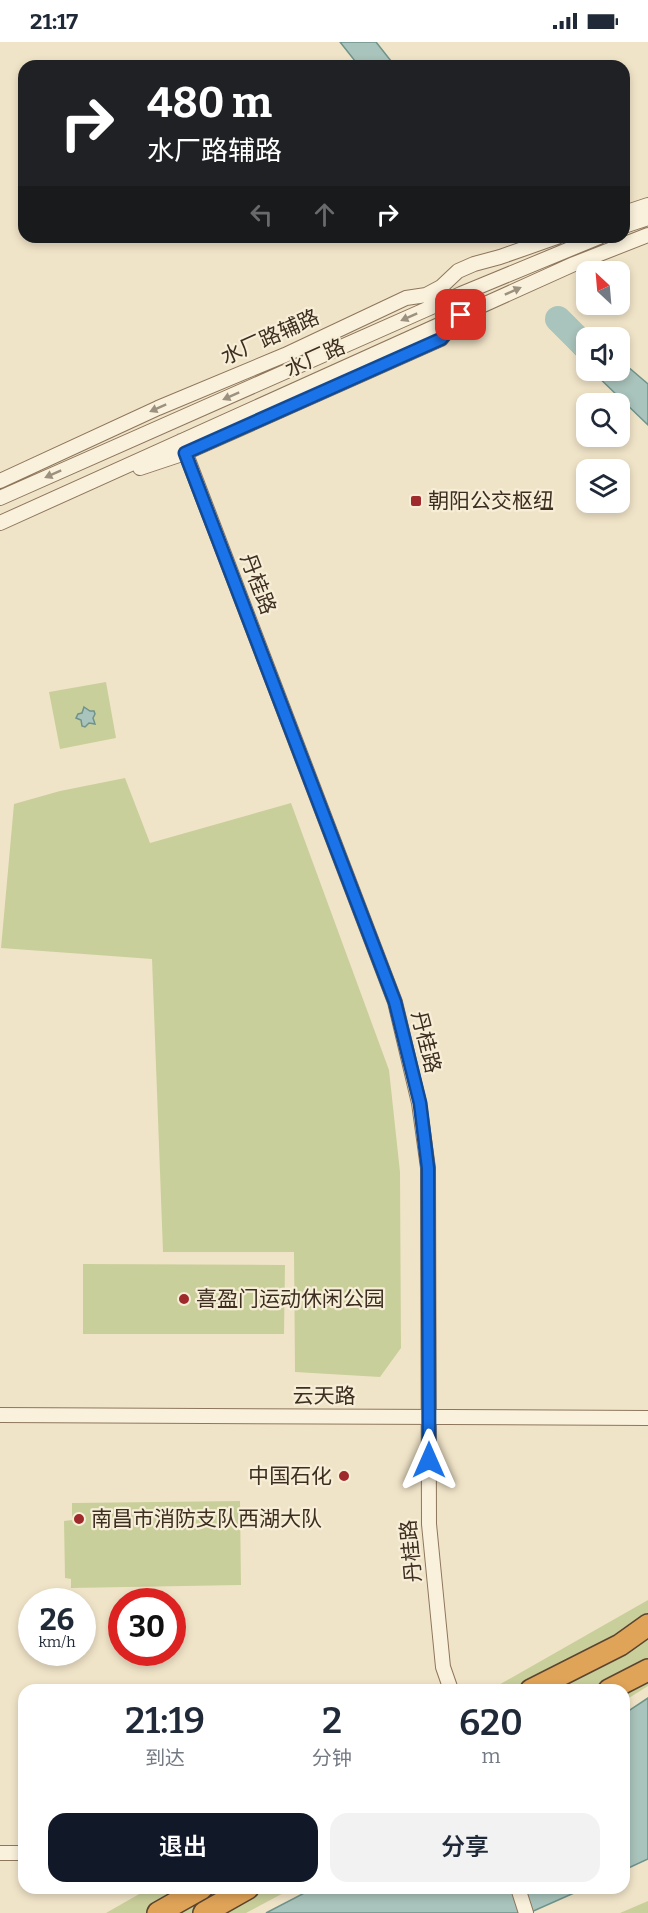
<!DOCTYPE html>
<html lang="zh">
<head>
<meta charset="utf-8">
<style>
	:root { --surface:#fff; --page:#f2f2f3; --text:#1f2937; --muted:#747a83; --accent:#111827 }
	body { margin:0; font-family:Bitter,"Noto Sans SC",serif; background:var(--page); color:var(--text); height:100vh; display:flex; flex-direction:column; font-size:22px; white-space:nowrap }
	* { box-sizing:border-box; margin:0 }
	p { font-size:20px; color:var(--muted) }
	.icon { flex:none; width:33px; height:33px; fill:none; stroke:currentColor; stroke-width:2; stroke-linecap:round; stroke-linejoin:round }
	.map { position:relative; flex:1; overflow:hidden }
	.sheet { position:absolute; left:18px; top:1642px; width:612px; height:210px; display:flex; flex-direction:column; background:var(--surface); border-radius:18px; box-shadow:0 3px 9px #0003 }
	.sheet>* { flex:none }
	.banner { position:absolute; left:18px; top:18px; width:612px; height:183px; border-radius:18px; box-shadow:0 3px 9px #0003; background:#202124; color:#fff; overflow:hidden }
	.needle { width:39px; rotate:334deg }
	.fabs { position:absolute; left:576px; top:219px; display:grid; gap:12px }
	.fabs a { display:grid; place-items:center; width:54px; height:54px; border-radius:12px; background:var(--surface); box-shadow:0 3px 9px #0003; font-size:30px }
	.speed { position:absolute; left:18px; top:1546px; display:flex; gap:12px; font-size:30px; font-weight:700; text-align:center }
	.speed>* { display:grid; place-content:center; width:78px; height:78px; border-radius:50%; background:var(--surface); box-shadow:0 3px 9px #0003; line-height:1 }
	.speed small { font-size:15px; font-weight:400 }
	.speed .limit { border:9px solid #d22; background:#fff; color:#111 }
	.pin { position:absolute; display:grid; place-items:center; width:51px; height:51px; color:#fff; margin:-26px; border-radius:12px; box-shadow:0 3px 9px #0006 }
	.me { position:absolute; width:66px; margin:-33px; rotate:0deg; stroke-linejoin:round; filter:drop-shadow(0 0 4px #0008) }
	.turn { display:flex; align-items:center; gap:21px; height:126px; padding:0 30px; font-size:27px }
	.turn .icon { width:78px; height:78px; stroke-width:2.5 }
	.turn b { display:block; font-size:42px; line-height:51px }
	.lanes { display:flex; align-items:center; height:57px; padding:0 30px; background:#0003; justify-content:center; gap:30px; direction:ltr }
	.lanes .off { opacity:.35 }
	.eta { display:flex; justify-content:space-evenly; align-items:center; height:102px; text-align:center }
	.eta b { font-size:36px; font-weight:600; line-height:42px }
	.cta { display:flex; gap:12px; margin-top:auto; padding:12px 30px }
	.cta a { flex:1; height:69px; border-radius:18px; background:var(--accent); color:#fff; font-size:24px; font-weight:600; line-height:69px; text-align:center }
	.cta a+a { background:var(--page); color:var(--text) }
	.status { display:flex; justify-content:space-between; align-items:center; height:42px; padding:0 30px; background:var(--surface); direction:ltr }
	.status svg { height:16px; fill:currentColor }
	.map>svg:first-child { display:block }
	.green { fill:#c9cf9b }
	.water { fill:#a9c4bc; stroke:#6f938a; stroke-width:1.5 }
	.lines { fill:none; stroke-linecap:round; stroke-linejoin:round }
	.river { stroke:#a9c4bc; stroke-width:26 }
	.minor-casing { stroke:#8d765c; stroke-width:16 }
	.highway-casing { stroke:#5b4430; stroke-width:24 }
	.minor { stroke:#faf1dc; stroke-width:14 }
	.highway { stroke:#e0a458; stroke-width:21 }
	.oneway { fill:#9c907e }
	.route-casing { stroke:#114b97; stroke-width:15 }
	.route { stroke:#1a73e8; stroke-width:10 }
	.poi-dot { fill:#9e2a2b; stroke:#f7eed8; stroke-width:2 }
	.labels { text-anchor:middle; stroke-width:4.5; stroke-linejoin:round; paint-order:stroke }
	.street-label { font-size:21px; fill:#3d2e20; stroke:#f7eed8 }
	.poi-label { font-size:21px; fill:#3d2e20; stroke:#f7eed8; text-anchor:start }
</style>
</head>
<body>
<div class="status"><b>21:17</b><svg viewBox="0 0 49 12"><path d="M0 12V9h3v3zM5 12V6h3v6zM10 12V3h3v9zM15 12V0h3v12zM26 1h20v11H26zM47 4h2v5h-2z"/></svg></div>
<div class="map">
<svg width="648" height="1871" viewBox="0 0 648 1871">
	<rect width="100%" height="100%" fill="#f0e4c8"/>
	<path class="green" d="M106 640 116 696 60 707 49 650Z
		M125 736 150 801 291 761 389 1028 400 1130 401 1306 380 1335 295 1330 294 1210H163L152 917 1 906 14 762 60 749Z
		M83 1222 285 1223 284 1292H83Z
		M240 1459 241 1543 71 1546V1537L65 1536 64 1479 72 1478V1461Z
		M648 1558V1644L624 1659V1648H490Z
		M148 1847H291L246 1871H106Z
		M648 1859V1871H620Z"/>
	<path class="water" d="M340 0H376L395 24H359Z
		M570 277 592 295 586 296V323L552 286Z
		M620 318 648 342V383L592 329 620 328Z
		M84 665 90 669H94L95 672 93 676 95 682 89 681 85 685 82 684 81 678 76 676 78 672 82 671Z
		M648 1656V1817L624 1828V1672Z
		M312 1847H583L529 1871H266Z"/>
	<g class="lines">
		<path class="river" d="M558 277 586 305"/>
		<g class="minor-casing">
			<path id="minor" d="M624 171 648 163
				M624 184 648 176
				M181 399 395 960 419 1061 428 1126 429 1482 443 1625 451 1648
				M140 426 185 411 441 297 457 277
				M0 439 158 366 285 313 406 256 426 253 441 245 458 229 474 222 500 215 557 195
				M0 456 461 252 599 195
				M0 481 574 222 648 193
				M0 1373 648 1376
				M0 1811H24
				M518 1846 526 1871"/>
		</g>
		<g class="highway-casing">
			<path id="highway" d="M531 1648 620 1603 648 1583
				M609 1648 648 1628
				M158 1871 202 1846
				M204 1871 248 1846"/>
		</g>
		<use href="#minor" class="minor"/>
		<use href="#highway" class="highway"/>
	</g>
	<defs><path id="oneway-solid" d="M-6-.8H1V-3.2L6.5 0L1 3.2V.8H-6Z" transform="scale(1.5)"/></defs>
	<g class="oneway">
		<use href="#oneway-solid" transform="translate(513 249) rotate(-24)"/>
		<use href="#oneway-solid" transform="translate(409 275) rotate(156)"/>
		<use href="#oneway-solid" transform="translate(231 354) rotate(156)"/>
		<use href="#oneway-solid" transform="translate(158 366) rotate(156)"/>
		<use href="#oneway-solid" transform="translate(53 432) rotate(156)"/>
	</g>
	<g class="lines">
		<g class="route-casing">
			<path id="route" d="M429 1418 428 1126 420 1061 395 960 185 411 441 297 461 273"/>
		</g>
		<use href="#route" class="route"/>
	</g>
	<g class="poi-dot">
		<rect x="410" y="453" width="12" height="12" rx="3"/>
		<circle cx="184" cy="1257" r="6"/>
		<circle cx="344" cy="1434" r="6"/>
		<circle cx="79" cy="1477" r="6"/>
	</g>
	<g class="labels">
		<g class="street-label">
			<text transform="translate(270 295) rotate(-24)" y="7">水厂路辅路</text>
			<text transform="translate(315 316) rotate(-24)" y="7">水厂路</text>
			<text transform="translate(258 542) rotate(69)" y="7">丹桂路</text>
			<text transform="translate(426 1000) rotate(76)" y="7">丹桂路</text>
			<text x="324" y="1361">云天路</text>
			<text transform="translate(411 1509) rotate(-95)" y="7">丹桂路</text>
		</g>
		<g class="poi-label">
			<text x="428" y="466">朝阳公交枢纽</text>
			<text x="196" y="1264">喜盈门运动休闲公园</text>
			<text x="332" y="1441" text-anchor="end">中国石化</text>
			<text x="91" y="1484">南昌市消防支队西湖大队</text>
		</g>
	</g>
</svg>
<div class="fabs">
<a><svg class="needle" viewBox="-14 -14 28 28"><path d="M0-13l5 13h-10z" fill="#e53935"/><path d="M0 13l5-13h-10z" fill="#747a83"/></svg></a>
<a><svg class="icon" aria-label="sound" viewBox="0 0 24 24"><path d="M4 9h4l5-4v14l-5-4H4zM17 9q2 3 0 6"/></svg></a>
<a><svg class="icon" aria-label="search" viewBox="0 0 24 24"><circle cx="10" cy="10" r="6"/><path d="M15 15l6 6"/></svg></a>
<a><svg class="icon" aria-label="layers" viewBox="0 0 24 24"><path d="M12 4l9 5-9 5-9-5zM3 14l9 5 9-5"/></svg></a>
</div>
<div class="speed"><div>26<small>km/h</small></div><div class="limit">30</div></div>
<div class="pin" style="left:461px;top:273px;background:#d93025"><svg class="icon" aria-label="arrive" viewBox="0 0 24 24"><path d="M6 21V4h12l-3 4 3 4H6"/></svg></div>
<svg class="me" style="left:429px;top:1418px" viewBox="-20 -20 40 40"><path d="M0-17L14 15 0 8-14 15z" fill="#1a73e8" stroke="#fff" stroke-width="4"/></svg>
<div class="banner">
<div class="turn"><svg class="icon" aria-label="right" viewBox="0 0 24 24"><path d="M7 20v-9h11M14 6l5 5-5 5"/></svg><div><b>480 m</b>水厂路辅路</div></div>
<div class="lanes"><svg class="icon off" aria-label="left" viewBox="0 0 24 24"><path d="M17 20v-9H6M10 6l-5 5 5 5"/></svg><svg class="icon off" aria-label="ahead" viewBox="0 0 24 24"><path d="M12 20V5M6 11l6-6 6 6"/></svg><svg class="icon" aria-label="right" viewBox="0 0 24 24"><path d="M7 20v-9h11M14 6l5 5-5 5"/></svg></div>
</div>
<section class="sheet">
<div class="eta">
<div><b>21:19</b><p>到达</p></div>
<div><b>2</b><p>分钟</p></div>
<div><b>620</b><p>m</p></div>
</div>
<div class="cta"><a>退出</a><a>分享</a></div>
</section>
</div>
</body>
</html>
